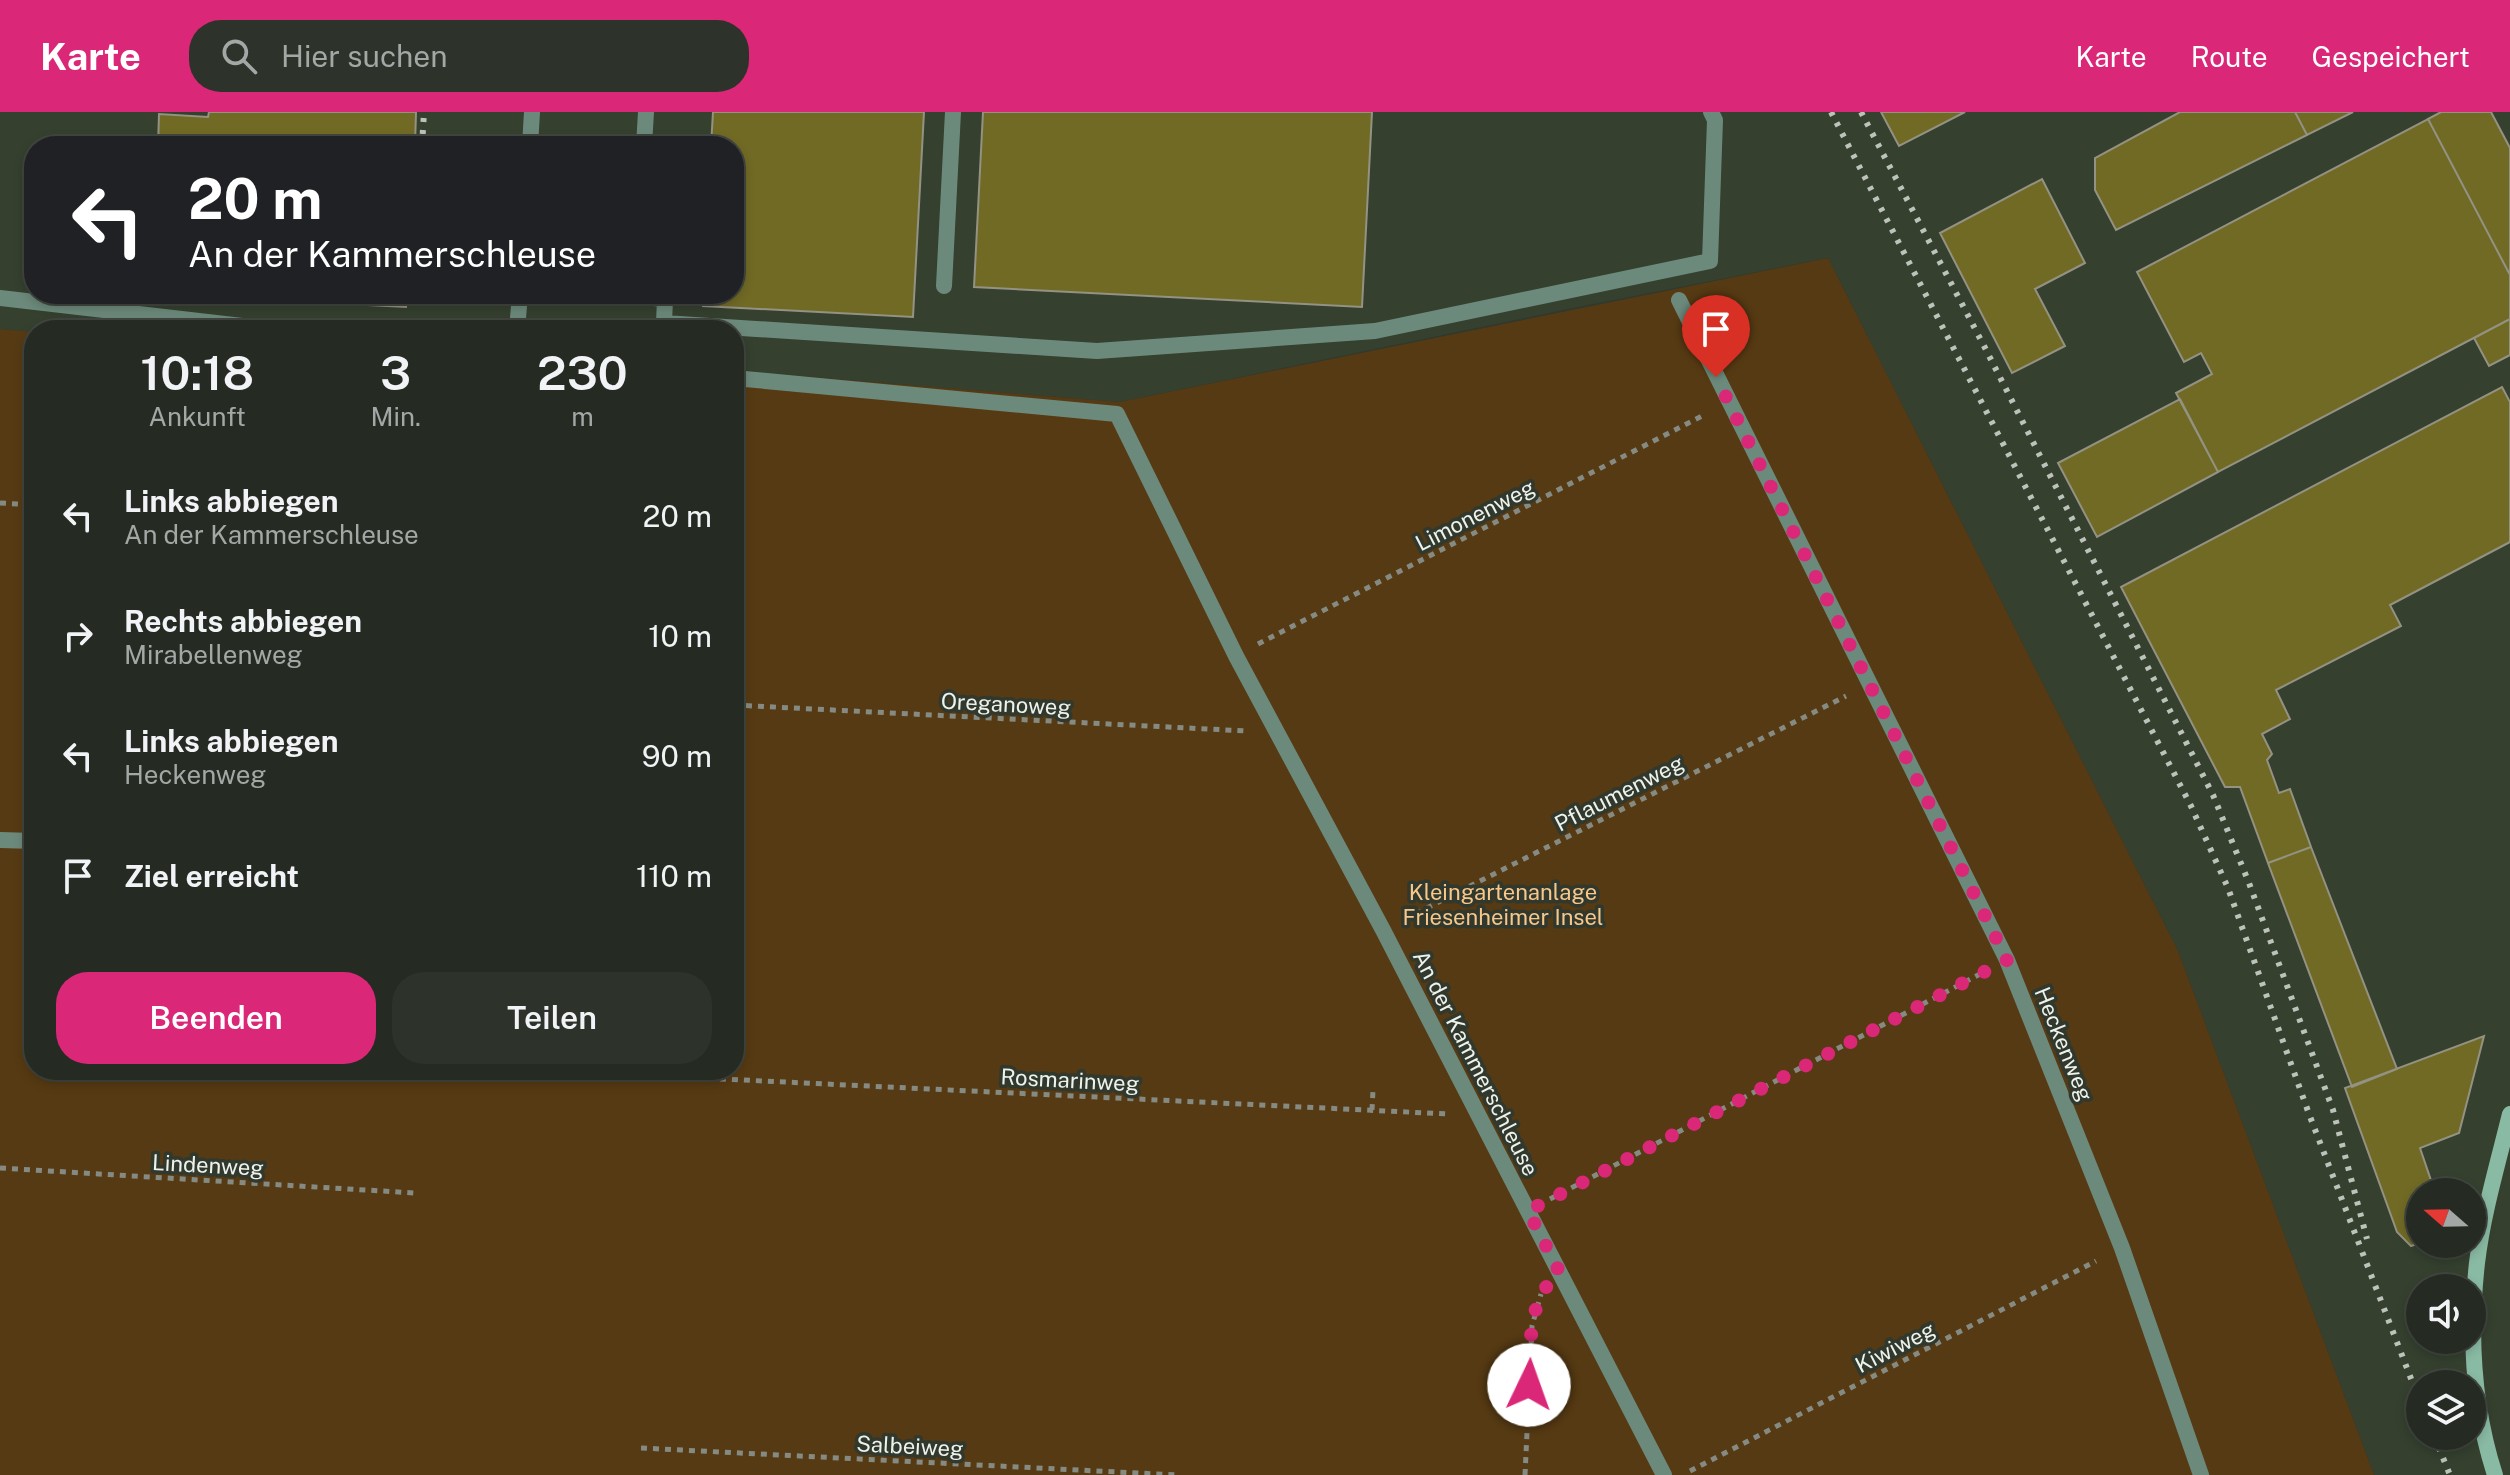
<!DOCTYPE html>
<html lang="de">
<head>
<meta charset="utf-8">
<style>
	:root { --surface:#252a22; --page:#2d322a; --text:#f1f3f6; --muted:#a3a7a5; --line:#424640; --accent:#db2777 }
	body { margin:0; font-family:"Public Sans",sans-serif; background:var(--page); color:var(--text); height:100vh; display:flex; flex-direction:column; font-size:30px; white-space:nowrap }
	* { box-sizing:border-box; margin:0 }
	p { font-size:26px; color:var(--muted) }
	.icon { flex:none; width:44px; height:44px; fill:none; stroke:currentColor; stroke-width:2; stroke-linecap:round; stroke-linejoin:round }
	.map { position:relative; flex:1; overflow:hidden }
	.drawer { position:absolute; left:24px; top:208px; width:720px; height:760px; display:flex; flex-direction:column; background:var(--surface); border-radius:32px; box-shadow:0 4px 12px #0003,0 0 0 2px var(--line) }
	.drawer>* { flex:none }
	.hud { position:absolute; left:24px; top:24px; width:720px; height:168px; border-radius:32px; box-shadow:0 4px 12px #0003,0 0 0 2px var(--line); background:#202124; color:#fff; overflow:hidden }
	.needle { width:52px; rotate:290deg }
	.tools { position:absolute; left:2406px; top:1066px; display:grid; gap:16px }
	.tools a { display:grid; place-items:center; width:80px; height:80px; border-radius:50%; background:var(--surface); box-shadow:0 4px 12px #0003,0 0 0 2px var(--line); font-size:40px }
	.pin { position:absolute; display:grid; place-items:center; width:68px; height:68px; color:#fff; margin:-82px -34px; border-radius:50% 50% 50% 0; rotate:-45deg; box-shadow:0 0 8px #0007 }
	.pin .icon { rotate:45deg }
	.me { position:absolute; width:88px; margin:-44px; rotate:3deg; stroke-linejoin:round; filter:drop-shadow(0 0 6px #0008) }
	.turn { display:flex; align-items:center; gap:28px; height:168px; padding:0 32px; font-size:36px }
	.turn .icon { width:104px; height:104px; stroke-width:2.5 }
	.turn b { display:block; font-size:56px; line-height:68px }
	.eta { display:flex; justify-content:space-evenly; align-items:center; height:136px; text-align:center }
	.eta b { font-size:48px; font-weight:600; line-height:56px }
	.primary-button { display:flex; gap:16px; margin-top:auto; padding:16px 32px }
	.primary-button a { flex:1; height:92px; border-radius:32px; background:var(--accent); color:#fff; font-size:32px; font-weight:600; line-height:92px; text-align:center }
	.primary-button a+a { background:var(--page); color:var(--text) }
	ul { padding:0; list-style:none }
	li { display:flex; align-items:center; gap:24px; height:120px; padding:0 32px }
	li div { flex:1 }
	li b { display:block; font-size:30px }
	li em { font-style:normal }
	header { display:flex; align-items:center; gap:48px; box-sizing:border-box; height:112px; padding:0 40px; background:var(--accent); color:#fff }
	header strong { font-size:38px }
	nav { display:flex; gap:44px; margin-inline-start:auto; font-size:28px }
	.search { width:560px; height:72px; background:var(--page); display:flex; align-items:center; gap:20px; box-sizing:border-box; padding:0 28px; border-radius:32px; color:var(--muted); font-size:30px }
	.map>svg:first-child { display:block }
	.built { fill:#35402f; fill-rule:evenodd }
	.green { fill:#563a13 }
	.building { fill:#716a25; stroke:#939283; stroke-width:2 }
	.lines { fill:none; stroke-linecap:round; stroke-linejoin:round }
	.path { stroke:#858b82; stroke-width:5; stroke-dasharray:6 6; stroke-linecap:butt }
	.lane { stroke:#6c8a7c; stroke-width:16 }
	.street { stroke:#6c8a7c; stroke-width:16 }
	.secondary { stroke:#89baa4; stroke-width:16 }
	.rail { stroke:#bdc3bb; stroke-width:6; stroke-dasharray:4 8; stroke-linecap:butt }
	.route { stroke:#db2777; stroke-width:14; stroke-dasharray:0 25.2 }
	.labels { text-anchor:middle; stroke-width:7; stroke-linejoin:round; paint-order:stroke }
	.street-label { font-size:22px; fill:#edf2eb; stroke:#31382d }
	.park-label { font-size:22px; fill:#f8c78a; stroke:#31382d }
</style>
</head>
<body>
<header>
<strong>Karte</strong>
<div class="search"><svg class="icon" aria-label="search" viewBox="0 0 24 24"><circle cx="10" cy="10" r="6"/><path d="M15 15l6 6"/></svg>Hier suchen</div>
<nav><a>Karte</a><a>Route</a><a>Gespeichert</a></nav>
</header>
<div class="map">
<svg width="2510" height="1363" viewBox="0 0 2510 1363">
	<rect width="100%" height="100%" fill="#31382d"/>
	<path class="built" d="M0 0H2510V1363H2374L2178 839 1828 146 1568 197 1120 290 734 259V218H699L597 210 596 218 34 220 0 217ZM34 34H734V182H34ZM2420 1080H2472V1132H2420ZM2420 1176H2472V1228H2420ZM2420 1272H2472V1324H2420Z"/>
	<path class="green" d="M1828 146 2178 839 2374 1363H0V217L34 220V958H734V259L1120 290Z"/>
	<path class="building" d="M209 0H416L415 34H158L159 2 208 5Z
		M713 0H924L913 205 703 194V182H734V34H711Z
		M983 0H1372L1362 195 974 175Z
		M1881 0H1965L1899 34Z
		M2180 0H2295L2307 23 2116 118 2095 78V46Z
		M2295 0H2353L2307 23Z
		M2441 0H2491L2510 36V163L2428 7Z
		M2428 7 2510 163V207L2218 360 2176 281 2212 262 2201 241 2184 250 2137 160Z
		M2042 67 2085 151 2035 177 2065 234 2012 261 1940 121Z
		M149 182H407L406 195Z
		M2510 207V243L2489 254 2474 226Z
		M2502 275 2510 290V430L2390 493 2401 514 2276 578 2290 607 2262 622 2272 642 2267 648 2279 681 2290 677 2311 735 2268 751 2240 675H2225L2121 475Z
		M2180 287 2218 360 2097 425 2058 351Z
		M2311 735 2397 957 2352 975 2268 751Z
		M2484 924 2459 1021 2420 1036 2435 1080H2420V1131L2411 1134 2397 1120 2345 976Z"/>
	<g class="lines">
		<path class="path" d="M0 391 34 393
			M1258 532 1704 303
			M734 593 1247 619
			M1405 807 1846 584
			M660 964 1448 1002
			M1372 998 1373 978
			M0 1056 415 1081
			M1550 1087 1984 860
			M641 1336 1177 1363
			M1690 1359 2096 1149
			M1525 1363 1532 1214 1541 1182"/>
		<path class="lane" d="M530 34 532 0
			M644 34 646 0
			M944 174 953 0
			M606 182 665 187 664 211 1097 239 1375 219 1710 149 1715 8 1711 0
			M1679 188 2007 848 2122 1136 2201 1363
			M517 218 520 182
			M734 266 1117 302 1236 544 1383 818 1664 1363
			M0 728 34 729"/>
		<path class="street" d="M0 186 277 218"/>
		<path class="secondary" d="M2495 1363C2473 1295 2469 1222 2477 1151 2483 1101 2498 1051 2510 1002"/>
		<path class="rail" d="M1831 0 2191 694 2228 776 2309 1002 2420 1290
			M1861 0 1983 232 2213 683 2249 771 2333 998 2367 1127
			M422 34 424 0
			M2434 1324 2450 1363"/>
	</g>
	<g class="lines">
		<path class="route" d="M1529 1273C1531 1235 1526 1186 1560 1161L1528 1099 2007 848 1716 265"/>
	</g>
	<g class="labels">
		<g class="street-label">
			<text transform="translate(1475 403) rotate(-27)" y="8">Limonenweg</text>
			<text transform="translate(1006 592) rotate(3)" y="8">Oreganoweg</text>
			<text transform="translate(1619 681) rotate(-27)" y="8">Pflaumenweg</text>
			<text transform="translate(2064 932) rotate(68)" y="8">Heckenweg</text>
			<text transform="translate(1476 951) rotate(63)" y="8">An der Kammerschleuse</text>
			<text transform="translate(1070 968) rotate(3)" y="8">Rosmarinweg</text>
			<text transform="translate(208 1053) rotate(3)" y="8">Lindenweg</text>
			<text transform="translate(1895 1235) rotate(-27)" y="8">Kiwiweg</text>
			<text transform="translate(910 1334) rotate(3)" y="8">Salbeiweg</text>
		</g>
		<g class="park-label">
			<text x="1503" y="788">Kleingartenanlage<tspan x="1503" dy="25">Friesenheimer Insel</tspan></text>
		</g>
	</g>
</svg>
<div class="tools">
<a><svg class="needle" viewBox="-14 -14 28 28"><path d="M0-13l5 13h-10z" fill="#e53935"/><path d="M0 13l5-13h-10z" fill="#a3a7a5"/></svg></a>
<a><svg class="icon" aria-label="sound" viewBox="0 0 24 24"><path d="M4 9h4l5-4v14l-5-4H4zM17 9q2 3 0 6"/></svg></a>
<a><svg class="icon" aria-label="layers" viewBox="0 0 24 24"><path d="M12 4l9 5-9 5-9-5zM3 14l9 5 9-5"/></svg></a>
</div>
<div class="pin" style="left:1716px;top:265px;background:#d93025"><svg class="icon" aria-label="arrive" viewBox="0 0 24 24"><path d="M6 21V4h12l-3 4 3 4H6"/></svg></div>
<svg class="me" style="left:1529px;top:1273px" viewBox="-20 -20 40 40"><circle r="19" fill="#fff"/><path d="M0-13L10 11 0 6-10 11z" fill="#db2777"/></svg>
<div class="hud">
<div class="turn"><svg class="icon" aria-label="left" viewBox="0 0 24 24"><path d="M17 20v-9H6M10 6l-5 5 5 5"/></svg><div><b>20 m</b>An der Kammerschleuse</div></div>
</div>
<section class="drawer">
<div class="eta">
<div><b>10:18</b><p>Ankunft</p></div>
<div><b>3</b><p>Min.</p></div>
<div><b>230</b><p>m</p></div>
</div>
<ul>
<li><svg class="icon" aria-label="left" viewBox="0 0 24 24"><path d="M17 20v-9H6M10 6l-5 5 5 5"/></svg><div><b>Links abbiegen</b><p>An der Kammerschleuse</p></div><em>20 m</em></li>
<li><svg class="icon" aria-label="right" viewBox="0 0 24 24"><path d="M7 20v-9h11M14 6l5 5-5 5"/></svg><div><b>Rechts abbiegen</b><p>Mirabellenweg</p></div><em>10 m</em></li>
<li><svg class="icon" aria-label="left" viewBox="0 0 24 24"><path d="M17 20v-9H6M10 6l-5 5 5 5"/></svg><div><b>Links abbiegen</b><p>Heckenweg</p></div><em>90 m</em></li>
<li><svg class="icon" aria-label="arrive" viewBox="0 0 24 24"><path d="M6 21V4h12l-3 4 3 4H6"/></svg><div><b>Ziel erreicht</b></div><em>110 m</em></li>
</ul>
<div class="primary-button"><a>Beenden</a><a>Teilen</a></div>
</section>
</div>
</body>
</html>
